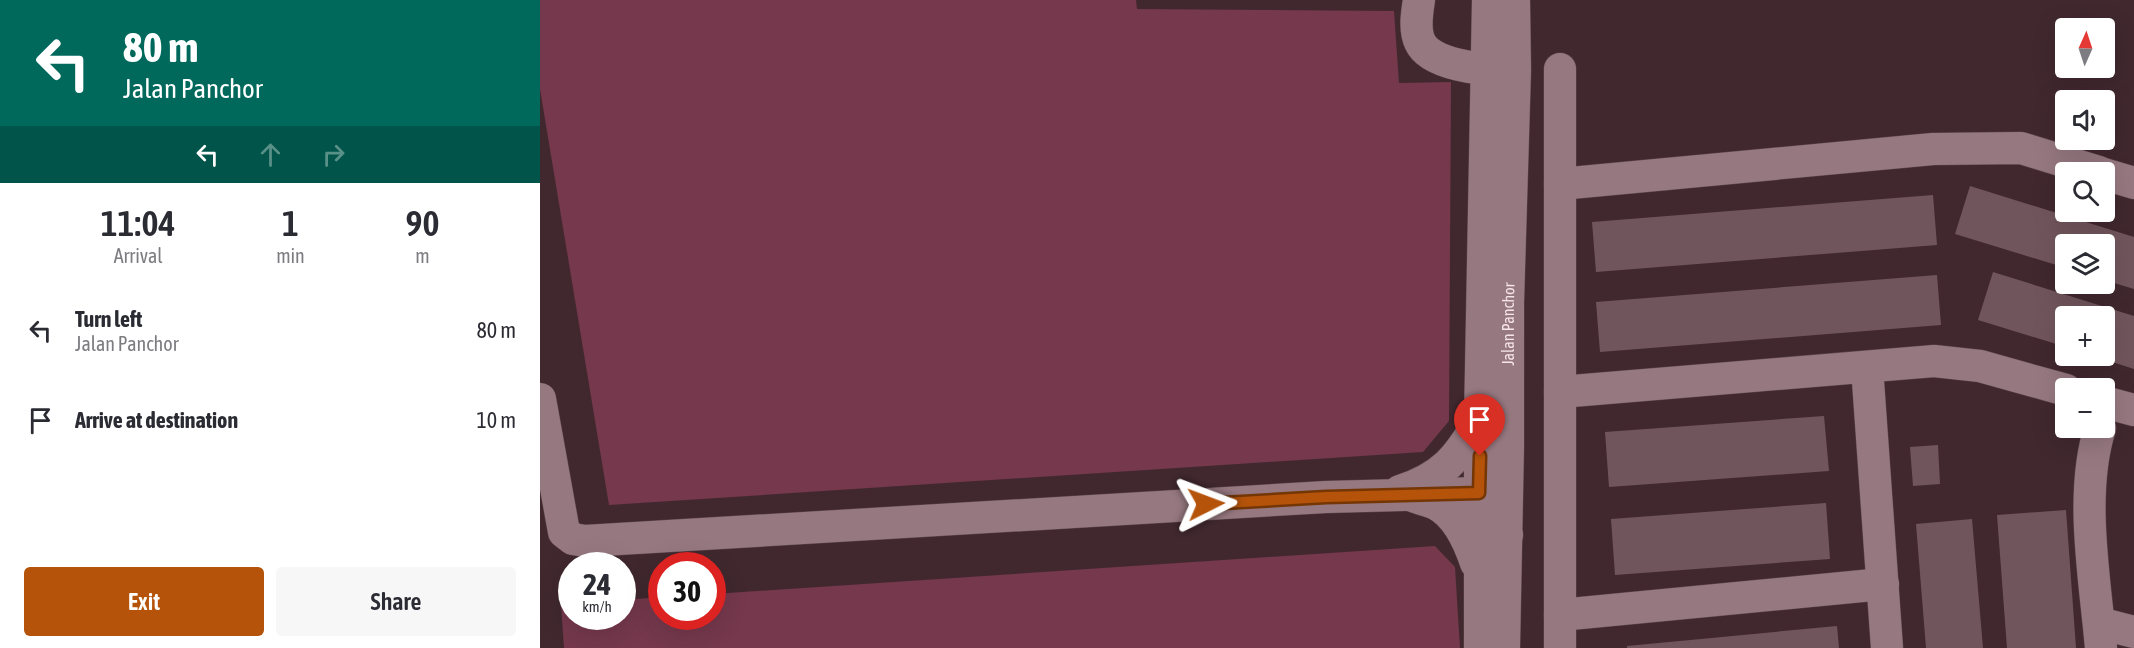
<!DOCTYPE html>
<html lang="en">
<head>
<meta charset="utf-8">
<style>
	:root { --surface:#fff; --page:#f7f7f7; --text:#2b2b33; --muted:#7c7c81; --accent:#b45309 }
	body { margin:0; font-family:"Asap Condensed",sans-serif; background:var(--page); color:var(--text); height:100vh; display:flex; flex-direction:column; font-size:22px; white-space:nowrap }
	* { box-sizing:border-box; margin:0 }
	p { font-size:20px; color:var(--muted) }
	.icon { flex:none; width:33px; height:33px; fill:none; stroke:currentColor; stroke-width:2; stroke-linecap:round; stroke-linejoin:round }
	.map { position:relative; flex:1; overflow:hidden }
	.panel { display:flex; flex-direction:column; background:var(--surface); width:540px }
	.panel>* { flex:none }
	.banner { background:#00695c; color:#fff; overflow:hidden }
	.needle { width:39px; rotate:3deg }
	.fabs { position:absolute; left:1515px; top:18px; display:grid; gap:12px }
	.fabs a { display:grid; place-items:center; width:60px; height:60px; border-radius:6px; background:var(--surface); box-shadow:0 6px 24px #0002; font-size:30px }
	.speed { position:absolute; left:18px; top:552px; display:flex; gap:12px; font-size:30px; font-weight:700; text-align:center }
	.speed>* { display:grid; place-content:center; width:78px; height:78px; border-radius:50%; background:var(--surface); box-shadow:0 6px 24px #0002; line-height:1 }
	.speed small { font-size:15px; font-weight:400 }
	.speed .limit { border:9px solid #d22; background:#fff; color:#111 }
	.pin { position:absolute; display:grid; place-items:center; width:51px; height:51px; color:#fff; margin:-62px -26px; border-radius:50% 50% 50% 0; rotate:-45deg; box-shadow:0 0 6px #0007 }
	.pin .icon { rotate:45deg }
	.me { position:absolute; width:66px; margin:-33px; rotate:87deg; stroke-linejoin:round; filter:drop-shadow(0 0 4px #0008) }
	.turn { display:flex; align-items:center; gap:21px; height:126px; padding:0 24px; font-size:27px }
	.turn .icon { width:78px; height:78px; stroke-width:2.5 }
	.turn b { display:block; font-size:42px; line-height:51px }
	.lanes { display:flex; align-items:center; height:57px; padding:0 24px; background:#0003; justify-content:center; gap:30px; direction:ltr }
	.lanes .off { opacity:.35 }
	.eta { display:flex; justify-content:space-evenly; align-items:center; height:102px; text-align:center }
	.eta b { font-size:36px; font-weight:600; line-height:42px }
	.primary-button { display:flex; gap:12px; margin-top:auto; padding:12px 24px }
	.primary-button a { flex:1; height:69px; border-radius:6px; background:var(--accent); color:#fff; font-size:24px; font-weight:600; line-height:69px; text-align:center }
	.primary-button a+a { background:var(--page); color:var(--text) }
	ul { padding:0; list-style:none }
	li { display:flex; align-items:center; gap:18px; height:90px; padding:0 24px }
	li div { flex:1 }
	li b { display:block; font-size:22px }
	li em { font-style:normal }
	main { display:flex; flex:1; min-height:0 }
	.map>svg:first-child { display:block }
	.green { fill:#75384c }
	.building { fill:#71555c }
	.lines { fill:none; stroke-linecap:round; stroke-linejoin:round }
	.minor-casing { stroke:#5d474d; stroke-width:33 }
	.minor { stroke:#967880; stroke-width:32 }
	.route-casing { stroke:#753606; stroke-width:15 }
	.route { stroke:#b45309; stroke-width:10 }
	.labels { text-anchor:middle; stroke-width:4.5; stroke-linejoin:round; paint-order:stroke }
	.street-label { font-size:16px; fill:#f5e4e8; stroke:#41282f }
</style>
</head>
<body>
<main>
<section class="panel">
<div class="banner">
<div class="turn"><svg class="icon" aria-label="left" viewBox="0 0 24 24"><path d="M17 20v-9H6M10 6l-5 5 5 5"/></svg><div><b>80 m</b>Jalan Panchor</div></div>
<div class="lanes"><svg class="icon" aria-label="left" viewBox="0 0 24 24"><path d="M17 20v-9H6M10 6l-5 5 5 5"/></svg><svg class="icon off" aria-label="ahead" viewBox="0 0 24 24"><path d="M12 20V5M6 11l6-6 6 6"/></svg><svg class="icon off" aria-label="right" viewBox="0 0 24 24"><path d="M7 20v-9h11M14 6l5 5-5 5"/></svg></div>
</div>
<div class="eta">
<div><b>11:04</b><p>Arrival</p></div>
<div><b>1</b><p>min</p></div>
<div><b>90</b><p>m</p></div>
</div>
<ul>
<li><svg class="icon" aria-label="left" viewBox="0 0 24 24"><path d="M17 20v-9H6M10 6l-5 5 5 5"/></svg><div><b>Turn left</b><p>Jalan Panchor</p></div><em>80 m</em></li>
<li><svg class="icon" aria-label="arrive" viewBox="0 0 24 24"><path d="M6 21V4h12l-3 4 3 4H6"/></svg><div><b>Arrive at destination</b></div><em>10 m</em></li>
</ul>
<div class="primary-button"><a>Exit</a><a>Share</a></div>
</section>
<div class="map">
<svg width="1594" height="648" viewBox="0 0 1594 648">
	<rect width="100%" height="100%" fill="#41282f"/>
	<path class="green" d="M0 0H596L597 9 854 11 859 83 911 82 909 421 883 452 69 505 0 89Z
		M895 546 915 567 920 648H24L21 604 31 603 32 616H82L83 600 121 597 122 616H172L173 594Z"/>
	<path class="building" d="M1430 186 1594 237V289L1564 280V244H1526V268L1415 234Z
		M1393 195 1397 245 1056 272 1052 222Z
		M1453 272 1594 316V369L1554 356H1564V316H1526V347L1438 320Z
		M1397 275 1401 325 1060 352 1056 302Z
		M1284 416 1289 471 1069 487 1065 432Z
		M1398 445 1400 484 1373 486 1370 447Z
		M1286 503 1290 559 1075 575 1071 519Z
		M1526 510 1536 648H1467L1457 515Z
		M1432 519 1443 648H1386L1376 524Z
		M1297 626 1299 648H1087V646Z"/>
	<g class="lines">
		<g class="minor-casing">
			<g id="minor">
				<path d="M879 0C877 12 874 30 880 42 890 65 943 70 965 70"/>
				<path d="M1564 174 1594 183"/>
				<path d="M1020 184 1393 149 1481 148 1559 172"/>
				<path d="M1327 367 1347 648"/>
				<path d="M1020 392 1394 361 1440 366 1526 390"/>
				<path d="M0 399 24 532 33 539 45 541 786 497 939 493C955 503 960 519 967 535"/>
				<path d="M1564 402 1594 410"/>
				<path d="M1560 428C1539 495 1555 578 1561 648"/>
				<path d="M860 491C903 477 918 458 940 420"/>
				<path d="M873 496C880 499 889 501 896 504 917 515 929 542 936 563"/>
				<path d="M1020 615 1343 584"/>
				<path d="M1559 623 1594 632"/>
				<path d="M940 648V420L948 0"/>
				<path id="s1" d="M964 648 968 446V303L975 70 974 0"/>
				<path d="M1020 648V69"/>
			</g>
		</g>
		<use href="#minor" class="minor"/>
	</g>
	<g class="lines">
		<g class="route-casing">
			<path id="route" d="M666 504 786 497 939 493 940 456"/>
		</g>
		<use href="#route" class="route"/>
	</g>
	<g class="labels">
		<g class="street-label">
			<text dy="6" stroke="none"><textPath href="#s1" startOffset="324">Jalan Panchor</textPath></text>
		</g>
	</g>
</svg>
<div class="fabs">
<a><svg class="needle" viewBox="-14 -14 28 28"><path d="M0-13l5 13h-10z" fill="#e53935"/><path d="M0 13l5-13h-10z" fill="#7c7c81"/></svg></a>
<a><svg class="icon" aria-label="sound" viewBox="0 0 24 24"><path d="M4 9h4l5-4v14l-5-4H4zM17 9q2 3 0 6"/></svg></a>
<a><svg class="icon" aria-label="search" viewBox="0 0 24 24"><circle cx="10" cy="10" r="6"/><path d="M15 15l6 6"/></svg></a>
<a><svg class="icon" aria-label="layers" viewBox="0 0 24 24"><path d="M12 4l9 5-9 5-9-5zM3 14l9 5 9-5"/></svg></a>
<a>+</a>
<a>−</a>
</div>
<div class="speed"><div>24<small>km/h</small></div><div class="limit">30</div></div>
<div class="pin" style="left:940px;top:456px;background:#d93025"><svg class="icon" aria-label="arrive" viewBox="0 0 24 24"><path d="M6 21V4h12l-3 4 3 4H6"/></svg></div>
<svg class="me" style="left:666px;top:504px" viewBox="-20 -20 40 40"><path d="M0-17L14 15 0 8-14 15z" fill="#b45309" stroke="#fff" stroke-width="4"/></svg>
</div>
</main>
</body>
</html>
